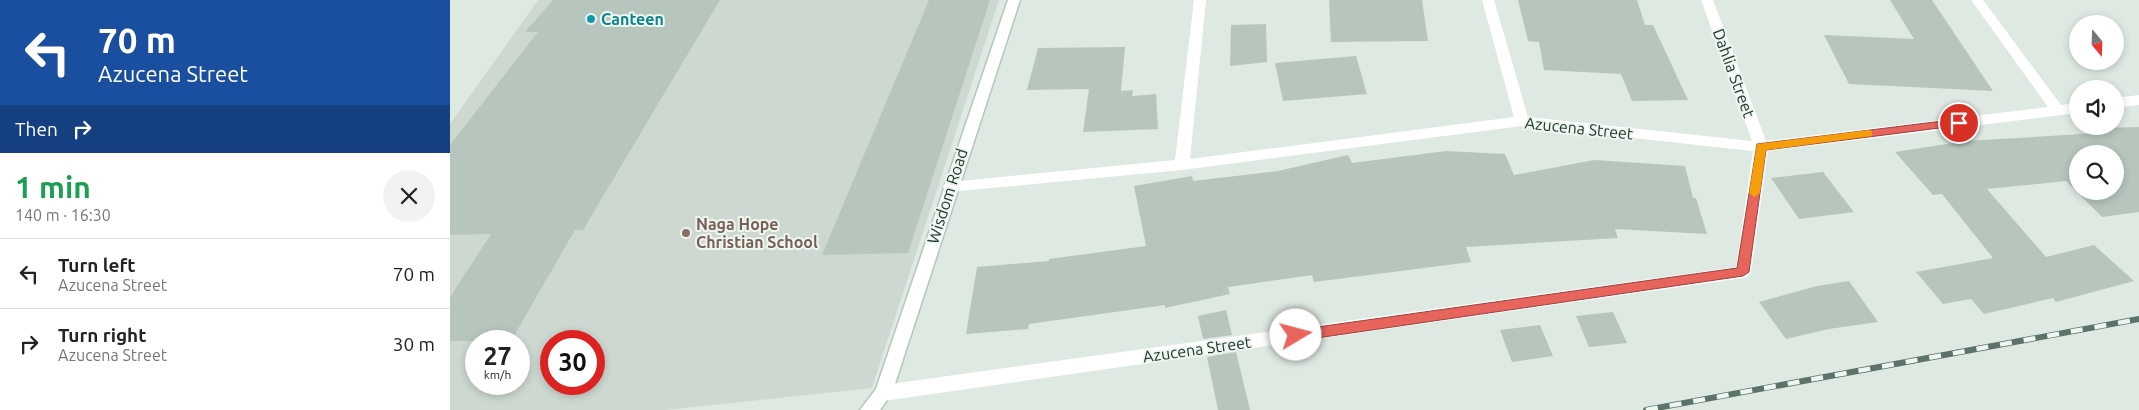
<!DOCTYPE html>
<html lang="en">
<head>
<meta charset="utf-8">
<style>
	:root { --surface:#fff; --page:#f2f2f2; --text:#222; --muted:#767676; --line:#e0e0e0 }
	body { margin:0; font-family:Ubuntu,sans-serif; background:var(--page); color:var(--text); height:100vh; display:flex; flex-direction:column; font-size:19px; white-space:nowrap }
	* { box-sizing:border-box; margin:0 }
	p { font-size:16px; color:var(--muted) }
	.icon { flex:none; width:28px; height:28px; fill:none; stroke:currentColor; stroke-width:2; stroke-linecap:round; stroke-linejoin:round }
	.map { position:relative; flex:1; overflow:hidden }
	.sheet { display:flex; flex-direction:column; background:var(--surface); width:450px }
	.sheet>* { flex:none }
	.top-card { background:#1a4fa0; color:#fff; overflow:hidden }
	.needle { width:32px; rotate:161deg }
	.controls { position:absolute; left:1619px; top:15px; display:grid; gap:10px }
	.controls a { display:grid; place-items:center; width:55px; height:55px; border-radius:50%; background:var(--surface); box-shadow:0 2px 8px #0003; font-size:25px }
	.speed { position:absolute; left:15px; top:330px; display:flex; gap:10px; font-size:25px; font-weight:700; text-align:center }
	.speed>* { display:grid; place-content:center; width:65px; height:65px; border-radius:50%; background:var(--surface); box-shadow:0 2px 8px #0003; line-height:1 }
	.speed small { font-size:12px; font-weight:400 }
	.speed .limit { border:8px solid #d22; background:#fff; color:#111 }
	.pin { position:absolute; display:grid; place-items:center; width:42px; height:42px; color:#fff; margin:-21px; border:2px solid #fff; border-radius:50%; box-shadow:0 1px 5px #0007 }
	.me { position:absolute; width:55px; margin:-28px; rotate:82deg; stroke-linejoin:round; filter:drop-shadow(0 0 4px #0008) }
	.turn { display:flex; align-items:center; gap:18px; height:105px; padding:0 15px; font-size:22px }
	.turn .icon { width:65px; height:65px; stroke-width:2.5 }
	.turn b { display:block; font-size:35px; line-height:42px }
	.then { display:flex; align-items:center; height:48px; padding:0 15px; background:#0003; gap:10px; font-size:19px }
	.round { display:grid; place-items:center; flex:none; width:52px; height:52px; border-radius:26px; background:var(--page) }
	.head { display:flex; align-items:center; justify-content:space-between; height:85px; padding:0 15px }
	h1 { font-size:30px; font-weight:700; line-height:38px; color:#1e9e55 }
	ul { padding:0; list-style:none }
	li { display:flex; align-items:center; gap:15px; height:70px; padding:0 15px; border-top:1px solid var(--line) }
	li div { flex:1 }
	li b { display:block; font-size:19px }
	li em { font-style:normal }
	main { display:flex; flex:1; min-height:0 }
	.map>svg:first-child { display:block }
	.built { fill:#cdd8d1; fill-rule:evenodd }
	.building { fill:#b7c6bd; fill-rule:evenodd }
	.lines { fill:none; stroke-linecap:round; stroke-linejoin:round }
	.secondary-casing { stroke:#b2c7bc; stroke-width:3 }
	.street { fill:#fff; fill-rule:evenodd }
	.secondary { fill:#fff; fill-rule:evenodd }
	.rail-casing { stroke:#5b7368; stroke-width:6 }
	.rail { stroke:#eef6f0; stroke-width:4.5; stroke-dasharray:12; stroke-linecap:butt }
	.route { fill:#e7655d; stroke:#96423c }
	.slow { fill:#f59e0b }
	.culture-dot { fill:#0f9aa8; stroke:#eef6f0; stroke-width:2 }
	.education-dot { fill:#8d6e63; stroke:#eef6f0; stroke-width:2 }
	.labels { text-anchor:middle; stroke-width:4; stroke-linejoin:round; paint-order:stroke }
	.culture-label { font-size:16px; font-weight:bold; fill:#0d838f; stroke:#eef6f0; text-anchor:start }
	.street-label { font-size:16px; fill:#21372d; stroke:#eef6f0 }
	.education-label { font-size:16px; font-weight:bold; fill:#785e54; stroke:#eef6f0; text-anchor:start }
</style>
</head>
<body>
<main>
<section class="sheet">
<div class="top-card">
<div class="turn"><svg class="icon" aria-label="left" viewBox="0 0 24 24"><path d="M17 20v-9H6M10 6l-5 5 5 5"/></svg><div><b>70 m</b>Azucena Street</div></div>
<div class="then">Then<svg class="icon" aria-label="right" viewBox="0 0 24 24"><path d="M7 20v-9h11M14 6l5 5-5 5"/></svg></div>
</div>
<div class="head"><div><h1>1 min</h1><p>140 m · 16:30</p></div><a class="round"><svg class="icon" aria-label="close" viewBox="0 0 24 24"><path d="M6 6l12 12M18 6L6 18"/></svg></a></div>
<ul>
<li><svg class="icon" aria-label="left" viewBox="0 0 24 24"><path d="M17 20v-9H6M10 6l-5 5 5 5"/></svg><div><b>Turn left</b><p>Azucena Street</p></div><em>70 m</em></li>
<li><svg class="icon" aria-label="right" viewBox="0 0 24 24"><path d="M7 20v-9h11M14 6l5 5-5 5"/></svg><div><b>Turn right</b><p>Azucena Street</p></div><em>30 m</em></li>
</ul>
</section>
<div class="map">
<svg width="1689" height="410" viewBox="0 0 1689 410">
	<rect width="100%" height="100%" fill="#dee9e2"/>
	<path class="built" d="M88 0H549L422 388 216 410H0V124ZM26 341H69V384H26ZM101 341H144V384H101Z"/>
	<path class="building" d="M103 0H270L133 230H125L61 341H0V297L41 234 0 235V145L88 32H75Z
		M479 0H540L458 253 372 255Z
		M879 0H972L978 41 881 42Z
		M1068 0H1187L1195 25H1203L1238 100 1182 101 1171 74 1094 70 1089 42 1078 41Z
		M1440 0H1482L1543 91 1399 84 1374 35 1464 39Z
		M816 24 817 62 780 66 781 25Z
		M675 47 671 91 683 90 682 96 706 94 708 129 633 132 639 89 577 90 588 48Z
		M906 56 917 94 833 101 825 63Z
		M1689 127V212L1652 217 1616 181 1537 189 1596 257 1644 245 1684 281 1606 302 1603 298 1534 314 1521 299 1493 304 1466 272 1543 258 1492 194 1483 195 1445 152 1516 141 1648 133V128ZM1628 154H1665V191H1628Z
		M996 151 1055 154 1064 175 1144 160 1235 166 1243 198H1246L1257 234 1165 229 1168 238 1016 247 1021 262 864 282 862 275 778 287 780 294 715 308V305L579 324 578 329 516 334 527 267 599 261V259L696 246 684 186 742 176 743 181 828 171 898 155 902 163Z
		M1373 172 1404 212 1349 219 1321 178Z
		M1399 281 1428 322 1379 329 1336 339 1309 302 1367 286Z
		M776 310 782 335 753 339 748 316Z
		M1163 312 1177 343 1139 347 1126 316Z
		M1090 325 1103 356 1062 362 1050 330Z
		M786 352 800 410H768L757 357Z"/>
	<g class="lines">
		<g class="secondary-casing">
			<path id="secondary" d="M558 0H570L442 393 430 410H410L426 389Z"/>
		</g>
		<path class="street" d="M744 0H756L740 159 1064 117 1032 0H1044L1078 117 1302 141 1251 0H1263L1316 141 1598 107 1521 0H1533L1611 105 1628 103V113L1318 151 1301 272 1299 276 1293 278 433 401 427 398 424 393 427 388 433 385 1286 267 1303 151 1072 126 732 170 500 192 495 191 493 187 495 183 500 182 725 160Z
			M1689 95V105L1665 108V98Z"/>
		<use href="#secondary" class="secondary"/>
		<g class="rail-casing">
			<path id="rail" d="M1196 410 1689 319"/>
		</g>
		<use href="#rail" class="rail"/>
	</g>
	<path class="route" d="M1509 119 1514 123 1513 125 1316 150 1299 272 1293 276 846 341 840 335 846 330 1287 268 1307 144Z"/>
	<path class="slow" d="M1419 130 1422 131V136L1316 150 1310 193 1304 197 1299 193 1307 144Z"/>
	<circle class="culture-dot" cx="141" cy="19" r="5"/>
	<circle class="education-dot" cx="236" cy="233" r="5"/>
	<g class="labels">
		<g class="culture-label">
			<text x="151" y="25">Canteen</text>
		</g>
		<g class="street-label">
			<text transform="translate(1284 73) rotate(70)" y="6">Dahlia Street</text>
			<text transform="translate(1129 128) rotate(6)" y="6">Azucena Street</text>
			<text transform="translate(497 196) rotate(-72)" y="6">Wisdom Road</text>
			<text transform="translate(747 349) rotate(-8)" y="6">Azucena Street</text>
		</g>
		<g class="education-label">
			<text x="246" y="230">Naga Hope<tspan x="246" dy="18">Christian School</tspan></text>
		</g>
	</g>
</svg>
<div class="controls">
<a><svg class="needle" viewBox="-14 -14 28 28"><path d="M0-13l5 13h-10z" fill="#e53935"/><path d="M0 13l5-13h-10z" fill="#767676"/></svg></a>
<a><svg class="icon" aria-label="sound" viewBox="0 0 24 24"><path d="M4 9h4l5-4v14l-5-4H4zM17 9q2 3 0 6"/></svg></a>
<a><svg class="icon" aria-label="search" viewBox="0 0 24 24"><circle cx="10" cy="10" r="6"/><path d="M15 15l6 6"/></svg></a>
</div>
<div class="speed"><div>27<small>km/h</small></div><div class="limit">30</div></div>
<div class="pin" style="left:1509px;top:123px;background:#d93025"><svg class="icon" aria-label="arrive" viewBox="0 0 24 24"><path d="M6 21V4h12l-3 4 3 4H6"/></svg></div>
<svg class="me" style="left:846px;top:335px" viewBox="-20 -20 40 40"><circle r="19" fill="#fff"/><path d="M0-13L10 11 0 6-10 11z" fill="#e7655d"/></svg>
</div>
</main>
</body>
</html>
